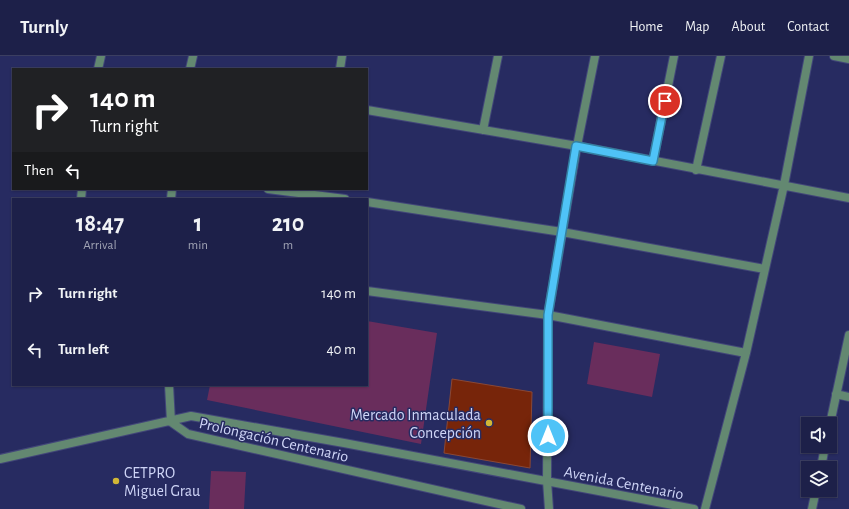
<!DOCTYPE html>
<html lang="en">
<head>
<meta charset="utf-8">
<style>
	:root { --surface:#1d2049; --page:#252850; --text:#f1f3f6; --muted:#a0a3b4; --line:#3b3e61 }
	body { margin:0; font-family:"Alegreya Sans",sans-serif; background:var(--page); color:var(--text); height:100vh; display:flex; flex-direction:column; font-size:15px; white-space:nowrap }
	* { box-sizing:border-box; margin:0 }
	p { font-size:13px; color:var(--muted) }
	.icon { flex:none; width:22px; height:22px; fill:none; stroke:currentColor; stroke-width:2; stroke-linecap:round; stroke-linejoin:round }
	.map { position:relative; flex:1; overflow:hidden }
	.drawer { position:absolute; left:12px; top:142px; width:356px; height:188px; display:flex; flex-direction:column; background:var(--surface); border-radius:0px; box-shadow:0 1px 3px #0004,0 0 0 1px var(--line) }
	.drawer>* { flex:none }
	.banner { position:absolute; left:12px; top:12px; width:356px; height:122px; border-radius:0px; box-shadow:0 1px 3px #0004,0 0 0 1px var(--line); background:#202124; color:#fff; overflow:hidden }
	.buttons { position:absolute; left:801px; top:361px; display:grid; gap:8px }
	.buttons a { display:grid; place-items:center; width:36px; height:36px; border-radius:0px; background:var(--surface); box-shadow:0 1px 3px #0004,0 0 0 1px var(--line); font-size:20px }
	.pin { position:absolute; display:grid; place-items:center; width:34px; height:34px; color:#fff; margin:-17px; border:2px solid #fff; border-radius:50%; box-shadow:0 1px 4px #0007 }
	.me { position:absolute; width:44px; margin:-22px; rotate:0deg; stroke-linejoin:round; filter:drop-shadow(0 0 3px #0008) }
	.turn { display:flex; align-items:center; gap:14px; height:84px; padding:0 12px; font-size:18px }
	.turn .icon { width:52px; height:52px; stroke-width:2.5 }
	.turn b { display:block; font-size:28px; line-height:34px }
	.then { display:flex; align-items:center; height:38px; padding:0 12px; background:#0003; gap:8px; font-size:15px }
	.eta { display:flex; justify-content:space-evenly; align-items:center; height:68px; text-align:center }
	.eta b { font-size:24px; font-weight:700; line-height:28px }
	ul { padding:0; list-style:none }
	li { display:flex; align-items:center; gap:12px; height:56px; padding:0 12px }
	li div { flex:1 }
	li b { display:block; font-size:15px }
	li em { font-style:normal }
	header { display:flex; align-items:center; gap:24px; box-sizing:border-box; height:56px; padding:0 20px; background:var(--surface); border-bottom:1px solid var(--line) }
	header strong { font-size:19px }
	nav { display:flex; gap:22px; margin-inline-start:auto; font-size:14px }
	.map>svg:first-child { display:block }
	.green { fill:#692d5c }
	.building { fill:#77250a; stroke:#8a4836 }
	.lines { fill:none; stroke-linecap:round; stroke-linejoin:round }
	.minor-casing { stroke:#424679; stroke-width:10 }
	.minor { stroke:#638871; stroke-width:8 }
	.route-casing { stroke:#337fa1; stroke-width:10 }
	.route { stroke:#4fc3f7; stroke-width:7 }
	.poi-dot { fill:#d2b736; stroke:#272b61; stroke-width:1.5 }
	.labels { text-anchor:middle; stroke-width:3; stroke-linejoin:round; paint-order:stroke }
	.poi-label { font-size:16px; fill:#ced4f6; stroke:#272b61; text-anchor:end }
	.street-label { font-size:16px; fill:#ced4f6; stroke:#272b61 }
</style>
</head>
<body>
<header>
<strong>Turnly</strong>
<nav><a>Home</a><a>Map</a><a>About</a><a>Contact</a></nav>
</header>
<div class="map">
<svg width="849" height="453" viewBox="0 0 849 453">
	<rect width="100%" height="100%" fill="#272b61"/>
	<path class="green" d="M367 265 437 277 421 388 207 344 210 329H367Z
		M594 286 660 298 652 341 587 328Z
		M211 415 246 416 244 453H209Z"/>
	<path class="building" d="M452 323 532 336 530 412 444 397Z"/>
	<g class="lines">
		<g class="minor-casing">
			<path id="minor" d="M834 0 849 3
				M98 13 101 0
				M190 13 193 0
				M340 13 342 0
				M367 54 577 90 849 142
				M483 74 498 0
				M653 105 674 0
				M696 114 721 0
				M268 133 345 143
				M81 143 82 133
				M171 143 172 133
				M367 146 562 176 765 213
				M367 235 548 259 746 297
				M169 329 171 366
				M836 338 849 341
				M171 366 188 378 521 453
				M830 368 849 279
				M0 403 191 360 344 387 694 453
				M821 412 825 390
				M549 453 547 425 548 259 577 90 595 0
				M705 453 746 297 784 129 809 0
				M812 453 816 434"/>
		</g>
		<use href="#minor" class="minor"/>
	</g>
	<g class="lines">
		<g class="route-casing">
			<path id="route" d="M548 380V259L576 90 653 105 665 45"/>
		</g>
		<use href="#route" class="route"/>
	</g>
	<g class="poi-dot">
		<circle cx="489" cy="367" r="4"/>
		<circle cx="116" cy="425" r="4"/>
	</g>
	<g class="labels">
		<g class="poi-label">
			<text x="481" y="364">Mercado Inmaculada<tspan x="481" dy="18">Concepción</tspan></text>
			<text x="124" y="422" text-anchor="start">CETPRO<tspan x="124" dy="18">Miguel Grau</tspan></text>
		</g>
		<g class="street-label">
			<text transform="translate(274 383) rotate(13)" y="6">Prolongación Centenario</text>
			<text transform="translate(624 426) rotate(11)" y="6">Avenida Centenario</text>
		</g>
	</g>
</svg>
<div class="buttons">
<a><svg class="icon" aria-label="sound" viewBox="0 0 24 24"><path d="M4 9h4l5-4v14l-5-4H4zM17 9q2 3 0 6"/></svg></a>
<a><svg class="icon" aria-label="layers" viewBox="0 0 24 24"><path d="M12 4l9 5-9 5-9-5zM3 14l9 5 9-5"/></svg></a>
</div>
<div class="pin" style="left:665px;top:45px;background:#d93025"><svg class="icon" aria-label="arrive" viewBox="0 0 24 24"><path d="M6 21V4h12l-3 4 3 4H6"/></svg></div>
<svg class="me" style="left:548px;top:380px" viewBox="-20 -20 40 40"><circle r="17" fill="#4fc3f7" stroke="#fff" stroke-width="3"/><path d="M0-11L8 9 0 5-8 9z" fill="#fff"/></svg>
<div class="banner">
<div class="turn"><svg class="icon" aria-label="right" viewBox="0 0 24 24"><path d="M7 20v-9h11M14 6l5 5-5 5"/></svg><div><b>140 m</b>Turn right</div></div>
<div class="then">Then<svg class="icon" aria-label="left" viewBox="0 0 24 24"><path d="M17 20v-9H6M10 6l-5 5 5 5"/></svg></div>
</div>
<section class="drawer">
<div class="eta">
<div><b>18:47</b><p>Arrival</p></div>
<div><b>1</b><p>min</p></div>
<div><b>210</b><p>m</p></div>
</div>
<ul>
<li><svg class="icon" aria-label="right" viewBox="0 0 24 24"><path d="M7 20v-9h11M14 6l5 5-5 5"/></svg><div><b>Turn right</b></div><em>140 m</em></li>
<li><svg class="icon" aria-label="left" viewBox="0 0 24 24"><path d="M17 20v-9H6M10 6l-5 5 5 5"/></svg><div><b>Turn left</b></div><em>40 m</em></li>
</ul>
</section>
</div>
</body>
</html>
